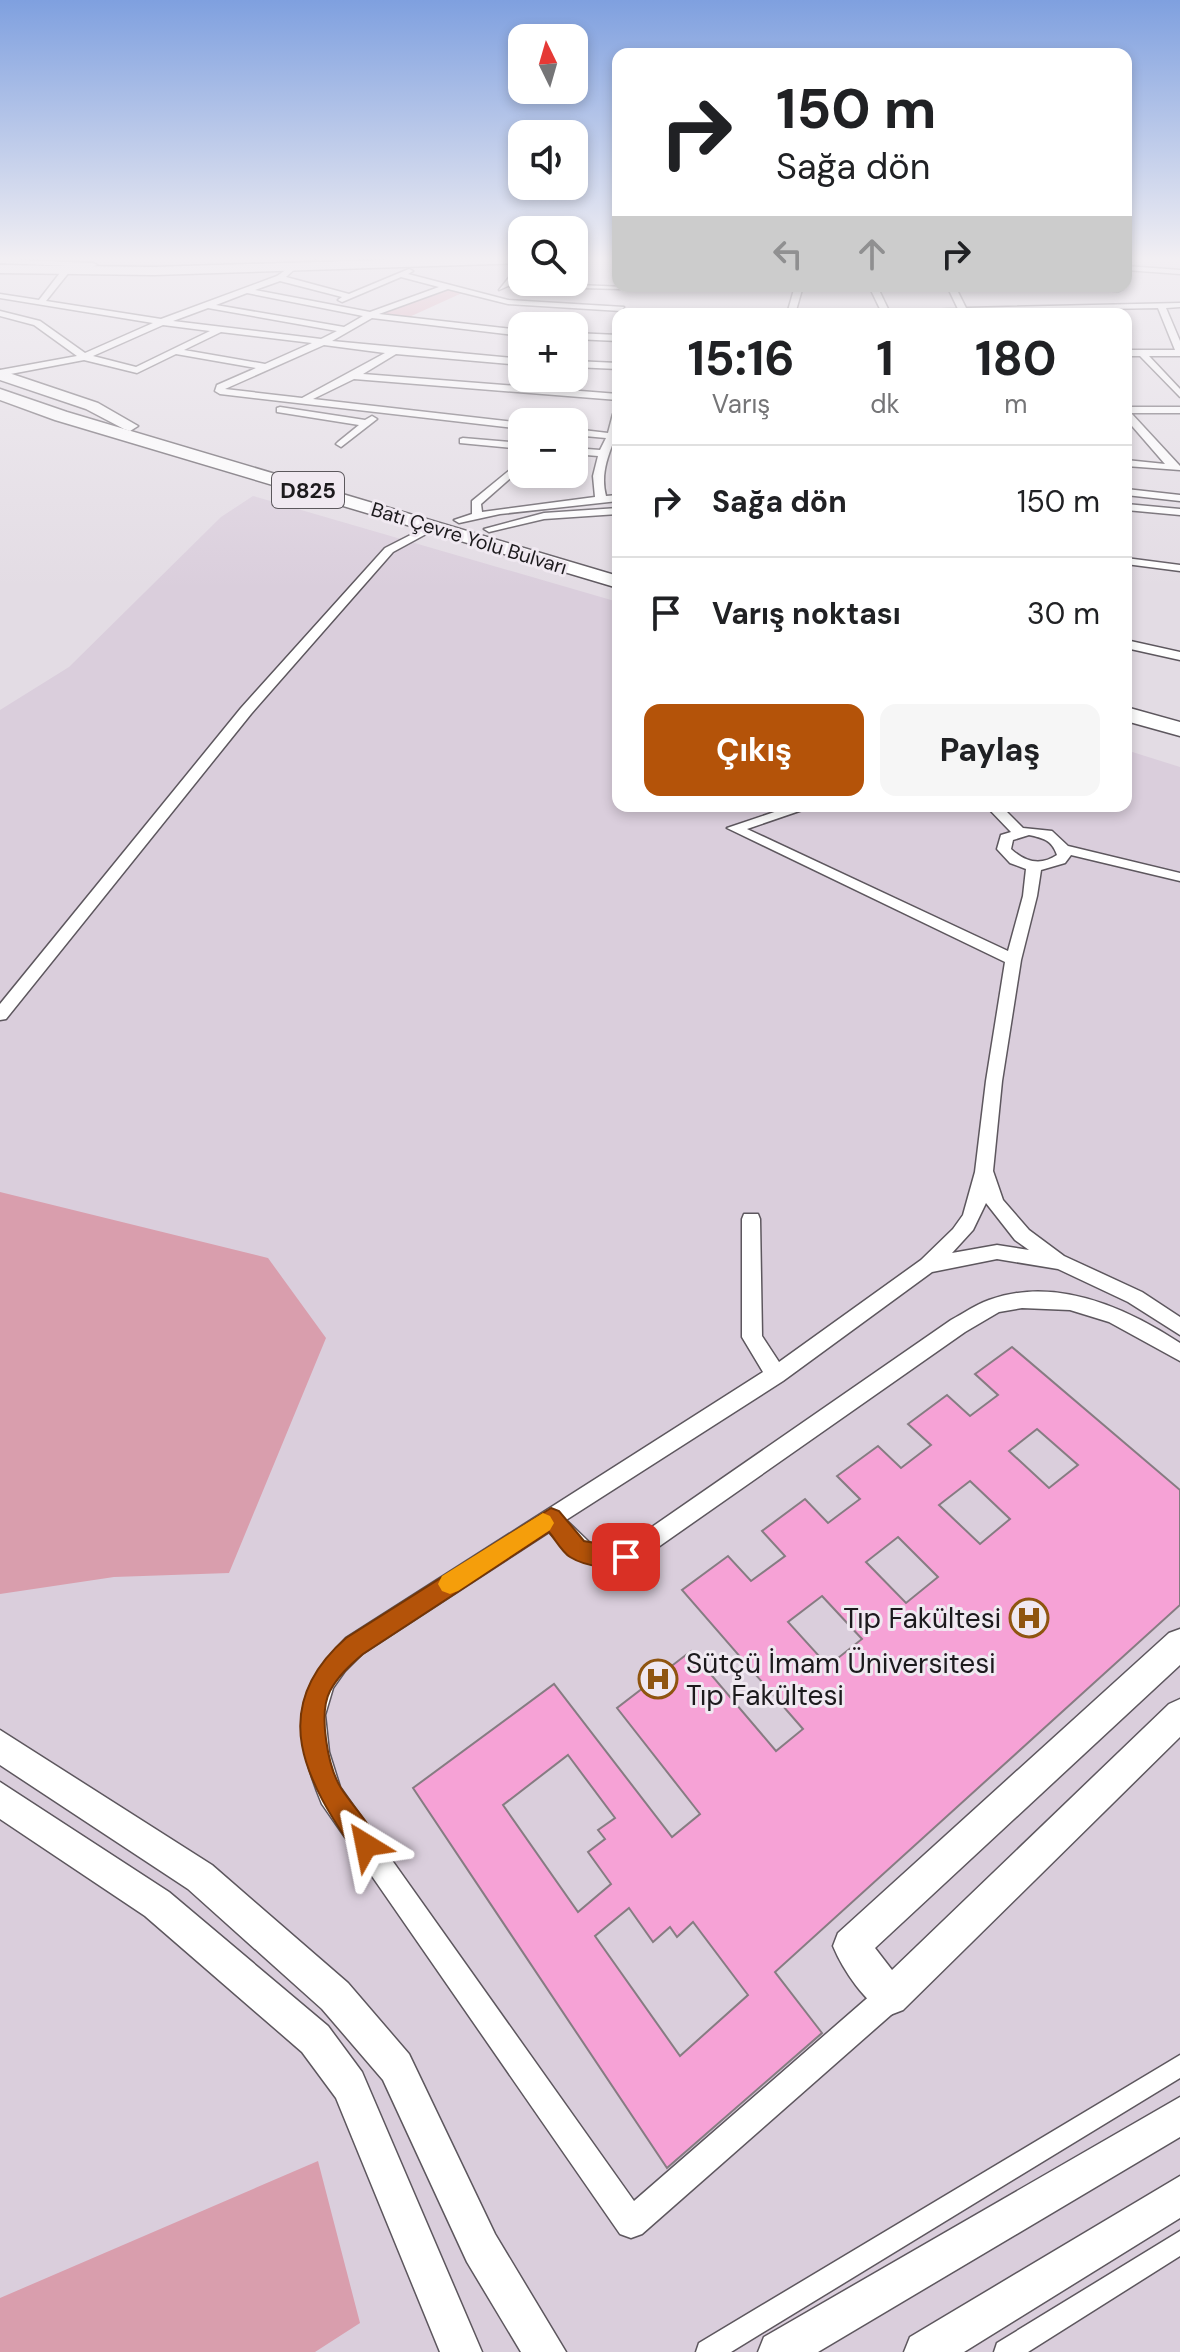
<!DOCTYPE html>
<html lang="tr">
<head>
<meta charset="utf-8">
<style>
	:root { --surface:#fff; --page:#f6f6f6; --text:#202124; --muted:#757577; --line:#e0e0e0; --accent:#b45309 }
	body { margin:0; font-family:"DM Sans",sans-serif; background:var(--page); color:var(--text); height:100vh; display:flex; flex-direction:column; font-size:30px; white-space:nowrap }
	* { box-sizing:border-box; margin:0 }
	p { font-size:26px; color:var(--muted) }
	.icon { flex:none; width:44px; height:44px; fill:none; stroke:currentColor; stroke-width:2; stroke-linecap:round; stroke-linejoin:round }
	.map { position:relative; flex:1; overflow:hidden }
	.sheet { position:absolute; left:612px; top:308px; width:520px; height:504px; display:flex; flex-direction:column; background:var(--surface); border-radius:16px; box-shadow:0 4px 12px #0003 }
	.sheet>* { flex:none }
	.hud { position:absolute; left:612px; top:48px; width:520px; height:244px; border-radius:16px; box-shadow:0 4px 12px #0003; background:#fff; color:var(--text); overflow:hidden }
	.needle { width:52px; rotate:355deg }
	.controls { position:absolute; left:508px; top:24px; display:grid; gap:16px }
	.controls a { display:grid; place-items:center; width:80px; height:80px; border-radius:16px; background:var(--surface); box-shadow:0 4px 12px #0003; font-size:40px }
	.pin { position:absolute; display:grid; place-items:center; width:68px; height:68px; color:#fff; margin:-34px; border-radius:16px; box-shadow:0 4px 12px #0006 }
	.me { position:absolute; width:88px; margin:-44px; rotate:325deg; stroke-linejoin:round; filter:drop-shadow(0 0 6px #0008) }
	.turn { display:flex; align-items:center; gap:28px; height:168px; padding:0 32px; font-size:36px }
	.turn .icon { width:104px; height:104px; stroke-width:2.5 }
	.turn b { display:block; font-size:56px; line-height:68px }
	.lanes { display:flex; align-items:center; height:76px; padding:0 32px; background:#0003; justify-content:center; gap:40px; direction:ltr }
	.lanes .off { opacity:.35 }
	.eta { display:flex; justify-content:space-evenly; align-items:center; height:136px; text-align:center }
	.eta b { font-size:48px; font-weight:700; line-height:56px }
	.button { display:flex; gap:16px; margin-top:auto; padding:16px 32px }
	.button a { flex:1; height:92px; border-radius:16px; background:var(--accent); color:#fff; font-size:32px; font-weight:700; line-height:92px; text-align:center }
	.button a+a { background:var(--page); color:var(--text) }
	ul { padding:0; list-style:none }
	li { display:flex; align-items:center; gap:24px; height:112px; padding:0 32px; border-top:2px solid var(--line) }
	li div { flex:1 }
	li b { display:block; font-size:30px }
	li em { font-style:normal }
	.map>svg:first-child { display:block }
	.built { fill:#dacedc }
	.green { fill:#d99ead }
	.building { fill:#f6a2d6; stroke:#867c82; stroke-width:2; fill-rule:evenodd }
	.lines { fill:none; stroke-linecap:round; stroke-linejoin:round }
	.pedestrian-casing { stroke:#5d575e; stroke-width:3 }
	.minor-casing { stroke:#5d575e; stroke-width:3 }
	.tertiary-casing { stroke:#5d575e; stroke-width:3 }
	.primary-casing { stroke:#5d575e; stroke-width:3 }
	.trunk-casing { stroke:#5d575e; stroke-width:3 }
	.pedestrian { fill:#fff; fill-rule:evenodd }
	.minor { fill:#fff; fill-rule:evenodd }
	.tertiary { fill:#fff; fill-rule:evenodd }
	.primary { fill:#fff; fill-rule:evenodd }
	.trunk { fill:#fff; fill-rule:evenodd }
	.route { fill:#b45309; stroke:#753606; stroke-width:2 }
	.slow { fill:#f59e0b }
	.labels { text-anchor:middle; stroke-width:6; stroke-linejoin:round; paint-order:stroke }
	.far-street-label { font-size:20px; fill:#1c1a1d; stroke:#f0e9f1 }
	.shield { fill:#f0e9f1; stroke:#5c585d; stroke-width:2 }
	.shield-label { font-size:22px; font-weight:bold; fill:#1c1a1d }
	.near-poi-label { font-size:28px; fill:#1c1a1d; stroke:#f0e9f1; text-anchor:end }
</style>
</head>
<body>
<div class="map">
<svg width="1180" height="2352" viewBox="0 0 1180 2352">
	<rect width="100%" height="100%" fill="#e3dce4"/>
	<path class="built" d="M253 496 618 602V806H1126V750L1180 767V2352H0V710L69 667 221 517Z"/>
	<path class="green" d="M446 289 462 293 407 318 381 315 383 311Z
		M0 1192 268 1258 326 1338 229 1573 114 1577 0 1594Z
		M318 2161 360 2323 315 2352H0V2298Z"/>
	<path class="building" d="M1012 1347 1180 1490V1605L775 1972 822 2033 667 2168 413 1788 554 1684 672 1837 700 1814 617 1708 691 1651 776 1751 803 1729 682 1590 728 1556 751 1581 785 1556 762 1531 805 1499 828 1523 860 1499 837 1476 878 1446 901 1468 931 1445 908 1424 947 1395 970 1416 998 1395 975 1374ZM1037 1429 1078 1465 1049 1488 1009 1451ZM970 1481 1010 1519 980 1544 939 1505ZM898 1537 938 1577 906 1603 866 1562ZM822 1596 862 1639 828 1666 788 1622ZM568 1755 615 1818 598 1830 605 1839 588 1852 611 1884 578 1912 503 1805ZM629 1908 653 1942 670 1927 677 1937 693 1922 748 1995 680 2056 595 1936Z"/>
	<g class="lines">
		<g class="pedestrian-casing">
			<path id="pedestrian" d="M1180 2055V2078L731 2352H696L699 2343Z
				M1180 2231V2256L1028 2352H994L997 2343Z"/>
		</g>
		<g class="minor-casing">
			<path id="minor" d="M0 259 93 263 97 265 93 267 0 263Z
				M315 259H325L321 261Z
				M293 265 297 267 286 277 349 294 409 269 413 271 408 274 508 300 624 307 621 311 508 304 448 289 379 314 522 330V336L372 318 332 341 522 359V365L396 354 363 374 618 394V400L354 379 313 399 522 423V429L220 394 215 391 217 385 256 368 176 354 137 373 84 360 0 376V370L77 356 34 325 0 316V311L40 321 85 353 153 323 0 298V294L39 300 63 269 70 271 46 301 161 319 277 276ZM401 277 439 287 370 312 255 290 280 281 342 297 338 300 342 302ZM247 293 363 316 344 327 216 305ZM208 308 337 331 321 339 173 321ZM163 325 210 331 136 367 93 356ZM221 332 312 343 265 364 184 350ZM324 345 385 353 302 398 225 389Z
				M519 265H522V272L512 282 624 287 620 289 508 286 499 290Z
				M1126 266 1180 270V274L1126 270Z
				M795 286H803L795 314H787Z
				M869 286H877L889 311 958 309 947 286H955L966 308 1180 303V307L1166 308 1180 341V356H1149L1180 389V397L1140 356H1126V350H1175L1158 308 850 314 881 311Z
				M1043 286H1105L1123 289 1119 291Z
				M574 333 618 335V341L574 339Z
				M574 361 618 363V369L574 367Z
				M280 407 365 420 372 416 377 419 341 447 336 444 338 442 359 425 277 412V408Z
				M1126 407H1180V413H1131L1180 466V470L1126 466V460L1165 464 1126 419Z
				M618 411V442L613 443C606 461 601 477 606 496L618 495V501L500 514 459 523 454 520 472 514V501L522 460V468L481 504 482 512 595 497 593 476 598 456 574 454V448L600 450 606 438 574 435V429L608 433 613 414Z
				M463 438 522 443V449L460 443V439Z
				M1126 489 1180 495V501L1126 495Z
				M1126 504 1180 509V515L1126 510Z
				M618 508V514L544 519 489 532 484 529 544 513Z
				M430 525 439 527 393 552 251 714 6 1019 0 1020V1004L241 708 385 548Z
				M1126 558 1180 565V571L1126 564Z
				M1126 640 1180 652V660L1126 648Z
				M792 806H814L747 829 1008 951 1023 896 1026 869 1010 863 997 849 1001 835 1011 832 986 806H1001L1023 828 1052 831 1068 846 1180 873V881L1071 855 1065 863 1041 870 1037 896 1021 960 1002 1081 993 1171 1003 1200 1029 1230 1064 1256 1142 1292 1180 1317V1335L1128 1302 1058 1269 997 1259 932 1272 783 1381 566 1520 590 1543 623 1547 951 1320C964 1313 975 1305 989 1300 1055 1276 1125 1307 1180 1343V1361L1109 1322 1070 1310 1022 1308 999 1312 965 1332 634 1564C601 1577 569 1556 549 1532L362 1654 345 1671 333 1688 325 1715 329 1752 340 1787 634 2201 880 1987 890 1983 900 1987 904 1997 900 2007 642 2234 631 2238 620 2234 322 1804C294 1736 291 1693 346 1638L763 1372 742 1337V1219L744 1214H758L760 1219 762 1336 779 1362 921 1260 953 1229 963 1215 975 1172 986 1081 1005 962 727 828ZM1029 835C1043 838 1052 840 1057 855 1041 866 1025 862 1011 849L1013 840ZM986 1203 1015 1240 1029 1250 997 1245 952 1253 973 1230Z"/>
		</g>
		<g class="tertiary-casing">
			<path id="tertiary" d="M1180 1629V1665L875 1948 892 1970 1169 1704 1180 1699V1737L903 2010 890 2015C866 2005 843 1970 833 1946L838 1933 1169 1633Z
				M0 1730 212 1865 348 1983 409 2054 495 2234 566 2352H521L467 2262 383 2080 322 2009 188 1889 0 1765Z
				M0 1782 169 1892 328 2026 362 2072 482 2352H440L336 2098 302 2052 145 1916 0 1819Z
				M1180 2097V2137L818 2352H758L764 2337Z
				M1180 2176V2218L964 2352H904L910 2337Z"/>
		</g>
		<g class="primary-casing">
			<path id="primary" d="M412 259H522V263L154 275 0 273V265L154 267Z
				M0 370 98 403 138 426 130 431 124 429 86 409 0 380Z"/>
		</g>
		<g class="trunk-casing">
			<path id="trunk" d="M0 389 67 412 618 576V588L55 420 0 400Z
				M1126 707 1180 722V736L1126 721Z"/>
		</g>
		<use href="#pedestrian" class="pedestrian"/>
		<use href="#minor" class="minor"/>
		<use href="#tertiary" class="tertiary"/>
		<use href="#primary" class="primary"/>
		<use href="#trunk" class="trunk"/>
	</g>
	<linearGradient id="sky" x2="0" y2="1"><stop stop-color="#7fa0df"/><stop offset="0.44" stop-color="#f2eff3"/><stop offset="1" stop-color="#f2eff3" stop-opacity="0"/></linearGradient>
	<rect width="1180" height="588" fill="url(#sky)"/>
	<path class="route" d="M551 1508 559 1511 584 1541 634 1550 637 1557 634 1565C617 1571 586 1567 570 1557 562 1552 555 1539 549 1532L363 1654C350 1665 338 1676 330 1691 318 1714 328 1767 341 1788 353 1807 371 1824 379 1845L376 1855 366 1858 357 1855C306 1781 265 1709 346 1638Z"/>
	<path class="slow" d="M543 1513 550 1516 554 1523 550 1530 458 1591 450 1594 442 1591 438 1584 442 1576Z"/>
	<defs>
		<g id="hospital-ring" transform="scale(2)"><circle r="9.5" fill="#f0e9f1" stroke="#8f5510" stroke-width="1.5"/><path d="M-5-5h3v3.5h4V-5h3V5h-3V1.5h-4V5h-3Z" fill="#8f5510"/></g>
	</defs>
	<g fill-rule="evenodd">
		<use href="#hospital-ring" x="1029" y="1618"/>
		<use href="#hospital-ring" x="658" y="1679"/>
	</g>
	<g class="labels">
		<g class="far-street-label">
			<text transform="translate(469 538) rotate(17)" y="7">Batı Çevre Yolu Bulvarı</text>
		</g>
		<rect class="shield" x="272" y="472" width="72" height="36" rx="6"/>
		<g class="shield-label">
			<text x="308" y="498">D825</text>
		</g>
		<g class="near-poi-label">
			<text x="1001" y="1628">Tıp Fakültesi</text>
			<text x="686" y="1673" text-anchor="start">Sütçü İmam Üniversitesi<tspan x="686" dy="32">Tıp Fakültesi</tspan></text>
		</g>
	</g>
</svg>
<div class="controls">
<a><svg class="needle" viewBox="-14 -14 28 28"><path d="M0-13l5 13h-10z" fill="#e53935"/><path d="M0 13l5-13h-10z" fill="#757577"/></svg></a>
<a><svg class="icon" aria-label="sound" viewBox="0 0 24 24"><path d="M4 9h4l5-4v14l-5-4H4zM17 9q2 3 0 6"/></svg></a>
<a><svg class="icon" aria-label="search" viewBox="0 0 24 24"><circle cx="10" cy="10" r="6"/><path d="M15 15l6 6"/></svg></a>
<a>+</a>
<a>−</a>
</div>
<div class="pin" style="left:626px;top:1557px;background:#d93025"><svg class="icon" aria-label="arrive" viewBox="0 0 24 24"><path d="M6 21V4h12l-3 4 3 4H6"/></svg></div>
<svg class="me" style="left:366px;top:1845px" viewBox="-20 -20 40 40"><path d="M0-17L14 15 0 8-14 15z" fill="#b45309" stroke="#fff" stroke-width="4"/></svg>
<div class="hud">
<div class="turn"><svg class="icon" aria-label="right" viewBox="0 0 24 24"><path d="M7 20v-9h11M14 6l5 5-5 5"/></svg><div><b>150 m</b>Sağa dön</div></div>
<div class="lanes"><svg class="icon off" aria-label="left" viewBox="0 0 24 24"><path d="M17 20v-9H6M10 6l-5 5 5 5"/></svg><svg class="icon off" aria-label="ahead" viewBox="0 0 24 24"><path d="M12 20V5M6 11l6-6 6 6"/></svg><svg class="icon" aria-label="right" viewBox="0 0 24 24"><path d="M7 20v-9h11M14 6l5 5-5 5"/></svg></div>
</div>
<section class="sheet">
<div class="eta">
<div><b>15:16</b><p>Varış</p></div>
<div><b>1</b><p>dk</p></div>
<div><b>180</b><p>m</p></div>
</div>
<ul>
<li><svg class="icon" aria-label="right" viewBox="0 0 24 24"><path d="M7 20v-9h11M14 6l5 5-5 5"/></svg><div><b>Sağa dön</b></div><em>150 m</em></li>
<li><svg class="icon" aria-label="arrive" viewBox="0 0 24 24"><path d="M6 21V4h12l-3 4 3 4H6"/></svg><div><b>Varış noktası</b></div><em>30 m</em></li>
</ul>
<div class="button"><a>Çıkış</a><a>Paylaş</a></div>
</section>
</div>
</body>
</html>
